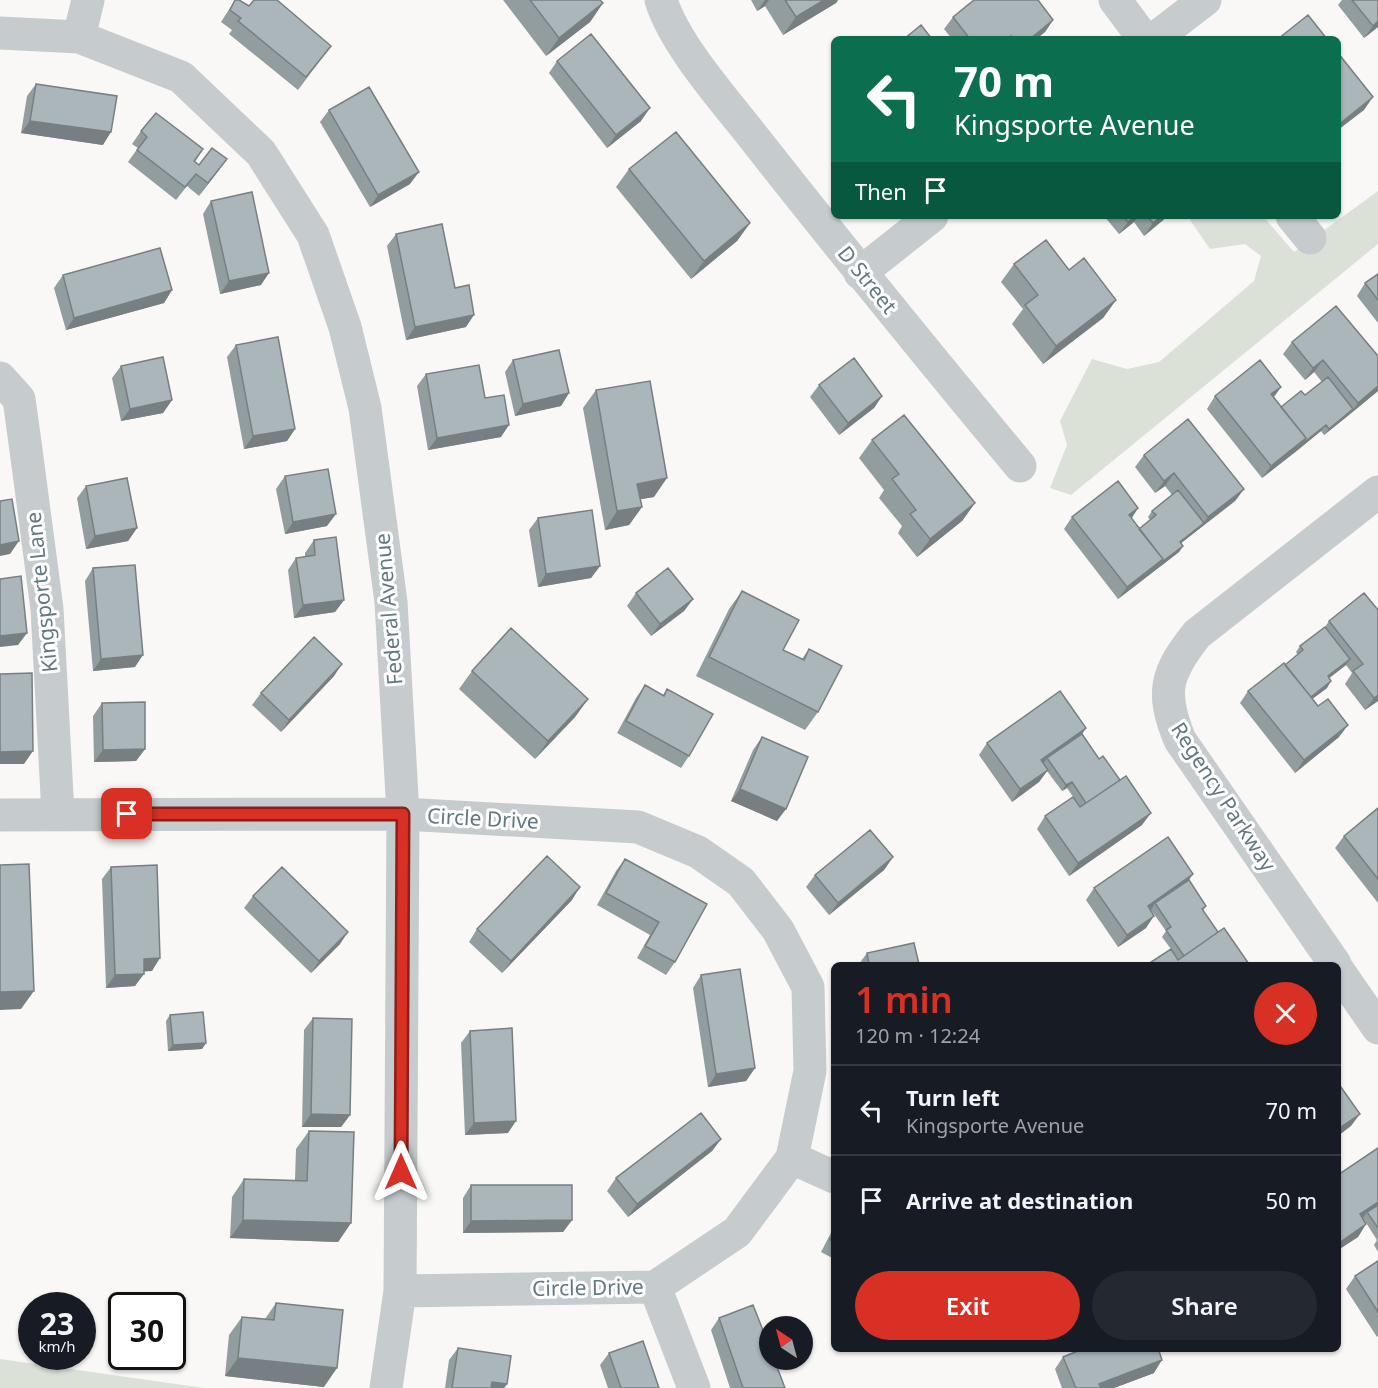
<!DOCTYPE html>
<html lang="en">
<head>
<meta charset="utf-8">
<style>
	:root { --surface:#171b24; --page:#242831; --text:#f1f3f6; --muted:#9ea1a6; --line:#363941; --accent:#d93025 }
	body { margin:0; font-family:"Noto Sans",sans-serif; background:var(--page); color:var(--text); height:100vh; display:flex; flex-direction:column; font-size:22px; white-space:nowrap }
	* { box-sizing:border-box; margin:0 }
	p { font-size:20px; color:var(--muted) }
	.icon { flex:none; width:33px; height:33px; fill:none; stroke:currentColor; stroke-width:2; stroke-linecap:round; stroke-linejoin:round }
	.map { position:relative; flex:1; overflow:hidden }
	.sheet { position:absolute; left:831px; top:962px; width:510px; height:390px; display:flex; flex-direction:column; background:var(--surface); border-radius:9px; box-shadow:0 2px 4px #0004 }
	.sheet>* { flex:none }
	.banner { position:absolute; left:831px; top:36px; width:510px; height:183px; border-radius:9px; box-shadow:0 2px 4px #0004; background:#0b6e4f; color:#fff; overflow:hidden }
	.needle { width:39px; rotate:324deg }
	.fabs { position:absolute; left:759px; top:1316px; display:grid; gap:12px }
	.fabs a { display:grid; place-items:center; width:54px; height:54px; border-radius:50%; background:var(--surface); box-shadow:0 2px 4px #0004; font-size:30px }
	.speed { position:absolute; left:18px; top:1292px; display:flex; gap:12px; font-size:30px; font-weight:700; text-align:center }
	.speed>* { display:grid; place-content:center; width:78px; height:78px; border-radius:50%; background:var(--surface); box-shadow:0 2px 4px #0004; line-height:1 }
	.speed small { font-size:15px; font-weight:400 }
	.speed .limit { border:3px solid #111; border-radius:9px; background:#fff; color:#111 }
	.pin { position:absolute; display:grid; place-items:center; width:51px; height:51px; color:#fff; margin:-26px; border-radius:12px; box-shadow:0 3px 9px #0006 }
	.me { position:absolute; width:66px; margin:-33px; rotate:0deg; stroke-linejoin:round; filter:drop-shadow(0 0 4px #0008) }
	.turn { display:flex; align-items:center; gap:21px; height:126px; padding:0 24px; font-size:27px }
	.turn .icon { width:78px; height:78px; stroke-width:2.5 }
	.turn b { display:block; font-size:42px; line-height:51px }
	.then { display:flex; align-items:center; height:57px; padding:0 24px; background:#0003; gap:12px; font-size:22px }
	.round { display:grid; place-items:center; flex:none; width:63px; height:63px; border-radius:32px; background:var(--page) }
	.summary { display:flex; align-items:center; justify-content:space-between; height:102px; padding:0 24px }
	h1 { font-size:36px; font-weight:600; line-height:45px; color:var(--accent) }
	.button { display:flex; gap:12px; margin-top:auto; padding:12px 24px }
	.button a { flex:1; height:69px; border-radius:36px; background:var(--accent); color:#fff; font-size:24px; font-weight:600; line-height:69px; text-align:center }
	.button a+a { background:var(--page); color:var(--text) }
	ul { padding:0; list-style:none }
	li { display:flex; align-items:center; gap:18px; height:90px; padding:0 24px; border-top:2px solid var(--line) }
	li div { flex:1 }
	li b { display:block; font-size:22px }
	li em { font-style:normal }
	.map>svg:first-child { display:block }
	.green { fill:#dbe1d7 }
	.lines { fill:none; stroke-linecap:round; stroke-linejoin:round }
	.street { stroke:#c6cbce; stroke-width:33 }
	.wall { fill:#929da0 }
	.shaded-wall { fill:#777f82 }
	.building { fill:#aab6ba; stroke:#777f82; stroke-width:1.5 }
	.route-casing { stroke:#8d1f18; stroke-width:15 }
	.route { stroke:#d93025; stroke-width:10 }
	.labels { text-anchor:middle; stroke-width:6; stroke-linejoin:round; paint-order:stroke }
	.street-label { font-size:21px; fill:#627983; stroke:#fff }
</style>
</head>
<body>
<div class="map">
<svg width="1378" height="1388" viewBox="0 0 1378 1388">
	<rect width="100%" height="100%" fill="#f9f8f6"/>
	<path class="green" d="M1378 191V244L1071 495 1050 488 1067 445 1060 421 1092 359 1127 369 1159 362 1254 281 1261 256 1245 244 1210 249 1190 220 1191 216H1263L1294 252Z
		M0 1359 204 1388H0Z"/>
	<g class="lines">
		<path class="street" d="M661 0C675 46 728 104 758 143 844 252 931 359 1020 466
			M1115 0 1144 39
			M0 33 79 37 181 77 261 153 313 235 345 327 365 408 391 602 403 814 400 1291 386 1388
			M79 37 88 0
			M1154 39 1205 0
			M1292 216 1310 238
			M860 273 932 216
			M0 378 19 399 26 450 47 609 58 814
			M0 815 403 814 638 827 698 852 741 882 778 930 808 987 810 1071 792 1158 737 1232 655 1287 400 1291
			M1335 964 1180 740C1160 692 1166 673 1197 634L1378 492
			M1338 970 1378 1028
			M792 1158 834 1177
			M655 1287 694 1388"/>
	</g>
	<path class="wall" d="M235 0 331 46 298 90 229 34 232 30 221 22Z
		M503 0H600L603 3 590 22 546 56Z
		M751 0H838L836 3 783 35 765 6 757 11Z
		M1342 0H1378V27L1364 38 1338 5Z
		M953 17 1053 20 1045 32 1036 39H952L944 29Z
		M557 61 641 121 607 148 549 73Z
		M36 84 103 145 21 133 27 96Z
		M329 110 410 184 370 207 320 122Z
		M141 131 203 149 195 162 199 165 218 171 199 196 187 186 176 200 128 162 138 148 132 144Z
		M629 169 750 223 737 241 691 279 616 187Z
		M211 201 261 285 220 294 203 214Z
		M1104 216H1168L1144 236 1134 222 1119 234Z
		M396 234 455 288 466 327 406 340 387 246Z
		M1014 264 1069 270 1116 300 1103 318 1043 364 1012 324 1023 309 1001 282Z
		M1378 274V323L1357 296 1365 283Z
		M63 275 172 290 164 303 66 330 54 288Z
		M1292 342 1378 356V391L1324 435 1321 431 1262 478 1207 409 1215 396 1281 387 1274 397 1281 407 1305 395 1322 382 1314 372 1305 380 1283 354Z
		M236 345 295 429 287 441 244 449 227 357Z
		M513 360 569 393 561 406 515 416 505 372Z
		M121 366 172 400 163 413 121 421 112 378Z
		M426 374 485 398 501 437 428 450 417 386Z
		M819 385 882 396 874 408 839 435 810 397Z
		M596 390 654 497 640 499 642 507 629 525 605 530 583 408Z
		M872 440 975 503 962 521 917 557 898 533 902 526 879 498 884 490 859 458Z
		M1144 455 1244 489 1235 501 1181 543 1183 546 1179 552 1118 599 1064 529 1072 517 1138 508 1131 518 1139 529 1150 520 1148 517 1152 511 1172 495 1165 486 1155 493 1135 467Z
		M285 476 327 526 285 534 276 489Z
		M86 486 137 528 128 541 86 549 77 498Z
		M538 518 600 566 591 578 538 587 529 530Z
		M314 540 344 600 335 612 294 618 288 570 296 558 305 557V553Z
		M93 568 135 667 93 671 85 581Z
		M742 591 783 650 802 659 809 649 818 712 805 730 696 676 729 609Z
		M636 593 693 599 684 611 651 636 627 606Z
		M1364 593 1378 701 1365 710 1345 684 1352 673 1346 665 1329 678 1327 688 1312 699 1339 737 1295 773 1240 703 1248 691 1298 655 1296 652 1300 646 1325 627 1329 621Z
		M472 671 588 699 575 717 535 759 459 689Z
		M334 676 281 732 252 705 261 693Z
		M645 685 663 695 667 689 689 756 681 768 617 733 636 698Z
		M102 703 145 749 136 761 94 762 93 716Z
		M1086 728 1082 734 1142 825 1069 876 1037 829 1045 816 1080 807 1067 788 1062 791 1047 771 1039 782 1012 802 979 755 987 743Z
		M762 737 777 821 731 801 753 750Z
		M1378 808V903L1335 848 1344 836Z
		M893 857 884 870 829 915 806 887 815 875Z
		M625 859 707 904 675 962 666 975 637 958 650 935 597 905 616 871Z
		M111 867 152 971H144L135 986 106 988 102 879Z
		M1193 874 1189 880 1206 906 1203 911 1218 932 1249 964H1148L1171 949 1162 937 1166 931 1151 910 1146 928 1118 947 1086 900 1094 888Z
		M253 896 340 944 311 973 244 908Z
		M572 900 502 973 469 942 477 929Z
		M867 953 919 964H859Z
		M701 975 755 1068 746 1081 708 1087 693 988Z
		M170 1015 206 1043 202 1049 168 1051 166 1021Z
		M313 1018 350 1115 341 1127H302L304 1030Z
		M470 1031 508 1133 465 1135 461 1043Z
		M309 1131 351 1223 338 1242 230 1238 232 1197 244 1179 295 1180 296 1149Z
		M721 1139 712 1151 628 1217 607 1191 616 1178Z
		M1378 1148V1252L1374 1245 1377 1240 1363 1218 1366 1224 1358 1237 1338 1250V1175Z
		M471 1185 572 1220 563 1232 463 1233V1198Z
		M834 1227V1259L821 1252Z
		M1378 1261V1336L1377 1337 1346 1289 1355 1276Z
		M276 1303 324 1387 225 1376 229 1335 242 1317 265 1319Z
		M719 1318 785 1388H730L711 1330Z
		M458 1348 507 1384 504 1388H445L449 1360Z
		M609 1353 659 1388H608L600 1365Z
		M1063 1357 1154 1373 1114 1388H1062L1055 1369Z"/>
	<path class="shaded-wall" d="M765 0H769L765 6 757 11Z
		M824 0H838L836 3 783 35 796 17Z
		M603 3 590 22 546 56 559 38Z
		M1053 20 1045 32 1036 39H1030Z
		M1378 21V27L1364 38 1373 26Z
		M1373 97 1364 110 1338 130V125Z
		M650 108 641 121 607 148 616 135Z
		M30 121 111 132 103 145 21 133Z
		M227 159 218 171 199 196 208 183Z
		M419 172 410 184 370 207 378 195Z
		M1135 216H1138L1134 222 1119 234 1128 222Z
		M1162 216H1168L1144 236 1153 223Z
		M750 223 737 241 691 279 704 261Z
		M269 273 261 285 220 294 229 281Z
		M172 290 164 303 66 330 74 318Z
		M1116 300 1103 318 1043 364 1056 346Z
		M474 315 466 327 406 340 415 327Z
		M1323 360 1314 372 1305 380 1313 368Z
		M1378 386V391L1349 415 1358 403Z
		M1281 387 1272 399 1271 394Z
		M569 393 561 406 515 416 523 404Z
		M882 396 874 408 839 435 848 423Z
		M172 400 163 413 121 421 130 409Z
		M1353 409 1349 415 1324 435 1329 429Z
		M509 425 501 437 428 450 437 438Z
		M1326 425 1321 431 1298 450 1302 444Z
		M295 429 287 441 244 449 253 436Z
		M1306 438 1298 450 1262 478 1271 466Z
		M1174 473 1165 486 1155 493 1164 481Z
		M667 478 654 497 625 502 637 484Z
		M1244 489 1235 501 1199 529 1208 517Z
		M975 503 962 521 917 557 930 539Z
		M642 507 629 525 605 530 617 511Z
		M1138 508 1130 521 1129 515Z
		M336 514 327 526 285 534 293 522Z
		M1204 523 1199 529 1175 548 1180 542Z
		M137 528 128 541 86 549 95 536Z
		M19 541 10 554 0 556V545Z
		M1183 546 1179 552 1118 599 1127 587 1163 559Z
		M600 566 591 578 538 587 546 574Z
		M693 599 684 611 651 636 660 624Z
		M344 600 335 612 294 618 303 605Z
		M27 633 18 645 0 647V636Z
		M143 655 135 667 93 671 101 659Z
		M1350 659 1346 665 1323 683 1328 676Z
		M342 664 334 676 281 732 289 720Z
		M1331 681 1327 688 1300 708 1305 702Z
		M1378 695V701L1365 710 1374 698Z
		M588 699 575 717 535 759 548 741Z
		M1348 725 1339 737 1295 773 1304 760Z
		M1086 728 1078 740 1047 758 1043 764 1041 760Z
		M145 749 136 761 94 762 103 750Z
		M33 751 24 764H0V752Z
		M1048 770 1039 782 1012 802 1020 789Z
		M1072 782 1067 788 1062 791 1066 785Z
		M740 789 786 809 777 821 731 801Z
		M1151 813 1142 825 1069 876 1078 863Z
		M893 857 884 870 829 915 838 903Z
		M1193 874 1184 886 1155 903 1151 910 1148 906Z
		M580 887 572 900 502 973 511 961Z
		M1154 916 1146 928 1118 947 1127 935Z
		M348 932 340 944 311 973 319 961Z
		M160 958 152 971 135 972 144 959Z
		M144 974 135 986 106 988 115 975Z
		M34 991 21 1009 0 1010V992Z
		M206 1043 202 1049 168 1051 173 1045Z
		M755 1068 746 1081 708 1087 716 1074Z
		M311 1114 350 1115 341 1127H302Z
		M1360 1114 1351 1126 1338 1136V1129Z
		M516 1121 508 1133 465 1135 474 1123Z
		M721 1139 712 1151 628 1217 637 1204Z
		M1378 1202V1208L1367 1212 1363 1218 1360 1214Z
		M243 1220 351 1223 338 1242 230 1238Z
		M572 1220 563 1232 463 1233 471 1221Z
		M1366 1224 1358 1237 1338 1250 1339 1243Z
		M238 1358 337 1368 324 1387 225 1376Z
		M1162 1360 1154 1373 1114 1388H1097L1099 1384Z
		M492 1382 507 1384 504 1388H488Z"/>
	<path class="building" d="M235 0H239L249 6 254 0H277L331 46 306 77 238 21 241 18 230 10Z
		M530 0H600L603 3 559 38Z
		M785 0H824L796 17Z
		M974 0H1038L1053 20 1030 39H1013L1011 36 1008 39H970L953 17Z
		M1352 0H1378V21L1373 26Z
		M1308 15 1327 39H1278Z
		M921 25 932 39H904Z
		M591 34 650 108 616 135 557 61Z
		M1338 53 1373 97 1338 125Z
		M36 84 117 96 111 132 30 121Z
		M369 87 419 172 378 195 329 110Z
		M156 113 203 149 194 161 199 165 212 148 227 159 208 183 196 174 185 187 137 150 147 137 141 131Z
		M676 132 750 223 704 261 629 169Z
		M252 192 269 273 229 281 211 201Z
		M1123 216H1135L1128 222Z
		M1147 216H1162L1153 223Z
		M442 224 455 288 469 285 474 315 415 327 396 234Z
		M1046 240 1069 270 1084 258 1116 300 1056 346 1025 305 1038 295 1014 264Z
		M160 248 172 290 74 318 63 275Z
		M1378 274V300L1365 283Z
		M1336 306 1378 356V386L1358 403 1323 360 1313 368 1292 342Z
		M278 337 295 429 253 436 236 345Z
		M559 350 569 393 523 404 513 360Z
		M163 357 172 400 130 409 121 366Z
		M854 358 882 396 848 423 819 385Z
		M1260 360 1281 387 1271 394 1306 438 1271 466 1215 396Z
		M479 365 485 398 504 395 509 425 437 438 426 374Z
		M1328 377 1353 409 1329 429 1326 425 1302 444 1306 438 1281 407 1301 391 1305 395Z
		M650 381 667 478 637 484 642 507 617 511 596 390Z
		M904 415 975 503 930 539 910 514 916 510 892 479 899 474 872 440Z
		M1188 419 1244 489 1208 517 1174 473 1164 481 1144 455Z
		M328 469 336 514 293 522 285 476Z
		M127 478 137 528 95 536 86 486Z
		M1118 481 1138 508 1129 515 1163 559 1127 587 1072 517Z
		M1178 490 1204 523 1180 542 1183 546 1158 565 1163 559 1139 529 1156 515 1152 511Z
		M12 499 19 541 0 545V501Z
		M592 510 600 566 546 574 538 518Z
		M336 537 344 600 303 605 296 558 315 555 314 540Z
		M135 565 143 655 101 659 93 568Z
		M668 568 693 599 660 624 636 593Z
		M21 576 27 633 0 636V579Z
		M742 591 799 620 783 650 804 660 809 649 842 666 818 712 709 657Z
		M1364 593 1378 610V695L1374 698 1353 671 1363 664 1329 621Z
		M1325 627 1350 659 1328 676 1331 681 1311 697 1285 665 1303 650 1300 646Z
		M511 628 588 699 548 741 472 671Z
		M314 637 342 664 289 720 261 693Z
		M1284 663 1318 706 1328 699 1348 725 1304 760 1248 691Z
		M32 673 33 751 0 752V674Z
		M645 685 664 696 667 689 713 714 689 756 626 721Z
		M1060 691 1086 728 1041 760 1048 770 1020 789 987 743Z
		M145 702V749L103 750 102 703Z
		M1082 734 1099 759 1103 756 1120 780 1086 803 1072 782 1066 785 1047 758Z
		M762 737 808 757 786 809 740 789Z
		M1126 776 1151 813 1078 863 1045 816 1073 797 1080 807Z
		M1378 808V879L1344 836Z
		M870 830 893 857 838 903 815 875Z
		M1168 837 1193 874 1148 906 1154 916 1127 935 1094 888Z
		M547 856 580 887 511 961 477 929Z
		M625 859 707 904 675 962 645 946 659 922 606 893Z
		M29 864 34 991 0 992V865Z
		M157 865 160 958 144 959V974L115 975 111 867Z
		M282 867 348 932 319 961 253 896Z
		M1189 880 1206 906 1202 909 1218 932 1184 956 1166 930 1171 927 1155 903Z
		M1224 928 1249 964H1148L1171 949 1178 960Z
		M914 943 919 964H869L867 953Z
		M740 969 755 1068 716 1074 701 975Z
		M203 1012 206 1043 173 1045 170 1015Z
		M313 1018 352 1019 350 1115 311 1114Z
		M512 1028 516 1121 474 1123 470 1031Z
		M1338 1083 1360 1114 1338 1129Z
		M701 1113 721 1139 637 1204 616 1178Z
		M309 1131 354 1132 351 1223 243 1220 244 1179 307 1181Z
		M1378 1148V1202L1360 1214 1366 1224 1339 1243 1338 1175Z
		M471 1185H572V1220L471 1221Z
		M1378 1205V1228L1367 1212Z
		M834 1231V1242L830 1240Z
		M1378 1261V1312L1355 1276Z
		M276 1303 343 1310 337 1368 238 1358 242 1317 274 1320Z
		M753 1305 770 1348V1359H774L785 1388H743L719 1318Z
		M643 1341 659 1388H621L609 1353Z
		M458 1348 511 1356 507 1384 492 1382 491 1388H452Z
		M1085 1348H1158L1162 1360 1099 1384 1101 1388H1076L1063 1357Z"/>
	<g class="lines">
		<g class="route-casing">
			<path id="route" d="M127 814H403L401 1172"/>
		</g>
		<use href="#route" class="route"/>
	</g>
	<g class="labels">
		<g class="street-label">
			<text transform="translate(867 280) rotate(51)" y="7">D Street</text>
			<text transform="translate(42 592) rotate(-96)" y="7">Kingsporte Lane</text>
			<text transform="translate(389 609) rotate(-95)" y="7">Federal Avenue</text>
			<text transform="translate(1223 797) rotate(57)" y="7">Regency Parkway</text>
			<text transform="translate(483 819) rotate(3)" y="7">Circle Drive</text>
			<text transform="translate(588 1288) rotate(-1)" y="7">Circle Drive</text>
		</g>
	</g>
</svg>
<div class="fabs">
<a><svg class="needle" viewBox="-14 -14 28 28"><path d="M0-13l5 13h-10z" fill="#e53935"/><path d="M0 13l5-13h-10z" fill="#9ea1a6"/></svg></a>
</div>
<div class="speed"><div>23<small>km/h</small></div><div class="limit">30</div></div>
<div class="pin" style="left:127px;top:814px;background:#d93025"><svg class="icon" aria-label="arrive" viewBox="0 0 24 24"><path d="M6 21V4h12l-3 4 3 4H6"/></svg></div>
<svg class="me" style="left:401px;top:1172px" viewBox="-20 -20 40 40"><path d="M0-17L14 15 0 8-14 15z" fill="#d93025" stroke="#fff" stroke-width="4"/></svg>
<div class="banner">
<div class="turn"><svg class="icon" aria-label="left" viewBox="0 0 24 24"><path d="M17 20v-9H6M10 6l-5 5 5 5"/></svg><div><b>70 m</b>Kingsporte Avenue</div></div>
<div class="then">Then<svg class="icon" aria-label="arrive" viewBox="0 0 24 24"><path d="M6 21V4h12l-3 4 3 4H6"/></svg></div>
</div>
<section class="sheet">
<div class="summary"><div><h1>1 min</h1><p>120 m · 12:24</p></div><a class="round" style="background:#d93025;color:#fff"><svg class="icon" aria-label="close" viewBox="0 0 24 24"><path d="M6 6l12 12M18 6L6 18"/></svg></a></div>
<ul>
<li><svg class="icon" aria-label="left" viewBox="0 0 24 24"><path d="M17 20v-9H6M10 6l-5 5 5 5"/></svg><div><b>Turn left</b><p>Kingsporte Avenue</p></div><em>70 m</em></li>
<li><svg class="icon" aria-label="arrive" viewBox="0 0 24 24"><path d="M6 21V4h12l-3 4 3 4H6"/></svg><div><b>Arrive at destination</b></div><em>50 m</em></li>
</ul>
<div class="button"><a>Exit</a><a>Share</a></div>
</section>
</div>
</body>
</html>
